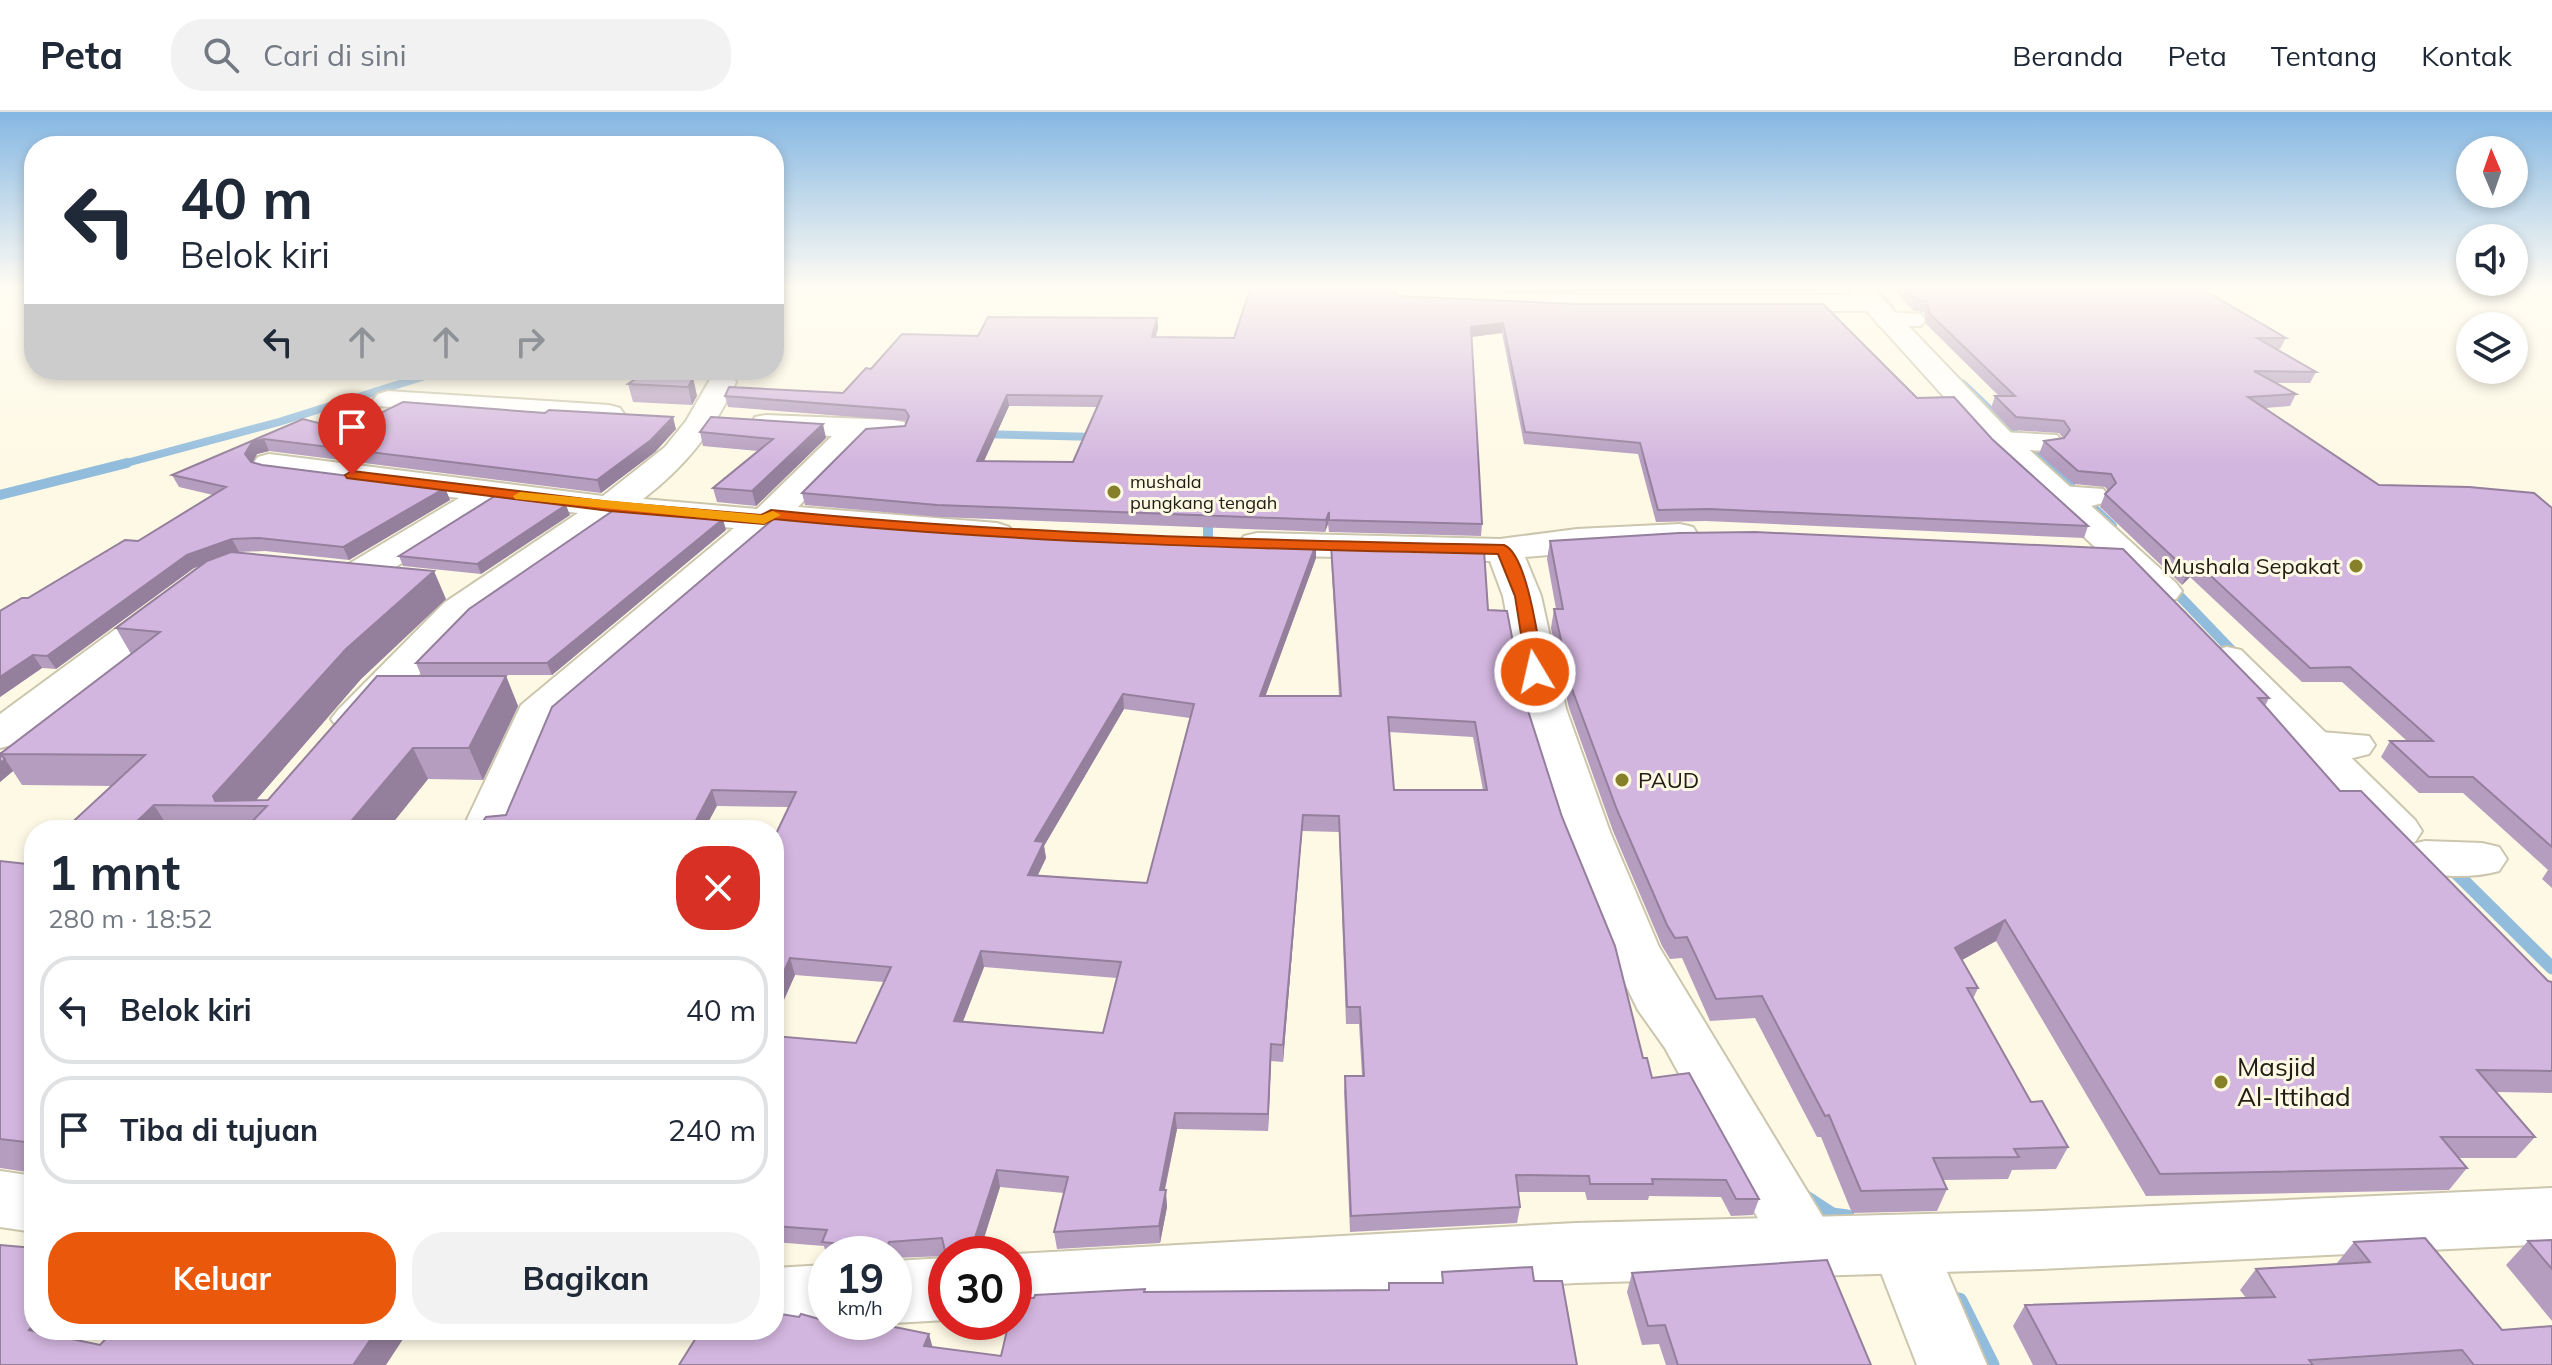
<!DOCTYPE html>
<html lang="id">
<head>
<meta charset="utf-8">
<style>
	:root { --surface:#fff; --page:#f2f2f3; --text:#1f2937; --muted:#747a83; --line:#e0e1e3; --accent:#ea580c }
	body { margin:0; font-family:Mulish,sans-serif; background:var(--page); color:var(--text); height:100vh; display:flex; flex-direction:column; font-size:30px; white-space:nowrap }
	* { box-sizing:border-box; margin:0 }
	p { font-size:26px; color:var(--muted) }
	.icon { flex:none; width:44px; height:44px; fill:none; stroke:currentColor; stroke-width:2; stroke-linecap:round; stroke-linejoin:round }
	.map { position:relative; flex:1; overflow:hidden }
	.panel { position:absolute; left:24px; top:708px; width:760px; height:520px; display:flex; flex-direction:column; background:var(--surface); border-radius:32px; box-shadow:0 4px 12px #0003 }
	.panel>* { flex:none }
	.banner { position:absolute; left:24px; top:24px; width:760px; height:244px; border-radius:32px; box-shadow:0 4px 12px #0003; background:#fff; color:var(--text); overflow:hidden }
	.needle { width:52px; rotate:358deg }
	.controls { position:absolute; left:2456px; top:24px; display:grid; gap:16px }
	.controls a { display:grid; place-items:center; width:72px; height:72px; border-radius:50%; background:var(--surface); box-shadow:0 4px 12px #0003; font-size:40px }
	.speed { position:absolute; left:808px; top:1124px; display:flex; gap:16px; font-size:40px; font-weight:700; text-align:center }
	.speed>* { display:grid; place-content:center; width:104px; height:104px; border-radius:50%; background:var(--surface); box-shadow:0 4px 12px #0003; line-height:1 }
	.speed small { font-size:20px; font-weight:400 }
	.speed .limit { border:12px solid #d22; background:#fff; color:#111 }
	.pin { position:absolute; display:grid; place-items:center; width:68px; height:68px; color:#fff; margin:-82px -34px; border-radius:50% 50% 50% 0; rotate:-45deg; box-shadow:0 0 8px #0007 }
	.pin .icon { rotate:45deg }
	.me { position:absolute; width:88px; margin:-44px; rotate:351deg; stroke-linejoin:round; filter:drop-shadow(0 0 6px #0008) }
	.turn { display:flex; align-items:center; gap:28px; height:168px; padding:0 24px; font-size:36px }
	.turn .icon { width:104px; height:104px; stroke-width:2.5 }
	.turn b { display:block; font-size:56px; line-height:68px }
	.lanes { display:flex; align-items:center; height:76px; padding:0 24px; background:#0003; justify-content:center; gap:40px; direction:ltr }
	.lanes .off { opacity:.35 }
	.round { display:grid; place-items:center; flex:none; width:84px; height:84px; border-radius:32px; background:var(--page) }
	.summary { display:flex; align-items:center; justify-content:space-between; height:136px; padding:0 24px }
	h1 { font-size:48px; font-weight:700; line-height:60px }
	.cta { display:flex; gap:16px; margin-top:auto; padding:16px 24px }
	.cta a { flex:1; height:92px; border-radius:32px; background:var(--accent); color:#fff; font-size:32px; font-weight:700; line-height:92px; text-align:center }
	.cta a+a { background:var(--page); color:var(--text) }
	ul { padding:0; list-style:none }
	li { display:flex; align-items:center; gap:24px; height:108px; margin:0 16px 12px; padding:0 8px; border:4px solid var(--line); border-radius:32px }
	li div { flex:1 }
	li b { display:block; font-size:30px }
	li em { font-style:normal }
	header { display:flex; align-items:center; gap:48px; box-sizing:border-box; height:112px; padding:0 40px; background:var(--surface); border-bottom:2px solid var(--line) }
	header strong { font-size:38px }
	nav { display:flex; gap:44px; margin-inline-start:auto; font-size:28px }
	.search { width:560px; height:72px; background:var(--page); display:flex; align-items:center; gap:20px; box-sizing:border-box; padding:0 28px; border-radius:32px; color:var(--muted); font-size:30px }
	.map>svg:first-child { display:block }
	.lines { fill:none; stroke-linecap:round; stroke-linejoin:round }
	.stream-far3 { stroke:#92bcdc; stroke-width:8 }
	.stream-far2 { stroke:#92bcdc; stroke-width:10 }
	.stream-far1 { stroke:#92bcdc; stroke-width:13 }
	.stream { stroke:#92bcdc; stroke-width:17 }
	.minor-casing { stroke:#cbc6ad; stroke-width:4 }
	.tertiary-casing { stroke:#cbc6ad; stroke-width:4 }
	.minor { fill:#fff; fill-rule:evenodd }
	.tertiary { fill:#fff; fill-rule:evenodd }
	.wall { fill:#b59dc0; fill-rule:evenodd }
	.shaded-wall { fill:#947f9c }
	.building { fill:#d3b6df; stroke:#947f9c; stroke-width:2; fill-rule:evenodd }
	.route { fill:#ea580c; stroke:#983908; stroke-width:2 }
	.slow { fill:#f59e0b }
	.poi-dot { fill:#868129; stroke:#fef9e5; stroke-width:3 }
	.labels { text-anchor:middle; stroke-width:6; stroke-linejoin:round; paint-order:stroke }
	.far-poi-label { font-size:18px; fill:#222016; stroke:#fef9e5; text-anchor:start }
	.poi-label { font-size:22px; fill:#222016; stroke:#fef9e5; text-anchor:end }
	.near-poi-label { font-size:26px; fill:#222016; stroke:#fef9e5; text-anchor:start }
</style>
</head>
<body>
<header>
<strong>Peta</strong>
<div class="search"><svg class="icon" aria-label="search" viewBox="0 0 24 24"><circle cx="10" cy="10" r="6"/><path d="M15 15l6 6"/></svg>Cari di sini</div>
<nav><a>Beranda</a><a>Peta</a><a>Tentang</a><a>Kontak</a></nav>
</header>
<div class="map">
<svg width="2552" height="1253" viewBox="0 0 2552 1253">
	<rect width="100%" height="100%" fill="#fef9e5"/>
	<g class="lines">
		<path class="stream-far3" d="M1874 177 1890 196
			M1963 272 2048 353
			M980 322 1098 325
			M119 353 279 310 444 258"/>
		<path class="stream-far2" d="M2045 351 2112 414
			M0 383 127 351
			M1208 399V427
			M2169 473 2240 547"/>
		<path class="stream-far1" d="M2449 754 2552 856"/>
		<path class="stream" d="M1803 1085 1832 1104 1847 1106
			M1959 1189 1991 1253"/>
		<g class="minor-casing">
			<path id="minor" d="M1406 178 1576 183H1873L1886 191 1873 199H1576L1397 191 1393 186 1397 181Z
				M1888 200 1921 202 1925 208 1921 214H1879L1875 208 1879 202Z
				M722 261 732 264 736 270C714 319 685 355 643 387L757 397 832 324 755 319 751 312 755 305 766 303 893 308 904 310 908 317 904 324 866 325 798 395 997 411 1009 415 1015 422 1009 429 997 433 779 414 555 608 510 718H462L521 593 734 416 617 406 472 507 368 616 353 620 338 616 331 607 338 598 444 491 578 401 498 391 373 469 360 472 347 469 342 461 347 453 459 386 269 362 258 359 253 352 258 345 269 342 603 384 665 335 686 309 712 264Z
				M388 279 609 293 620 296 624 302 620 308 609 311 378 294 373 288 378 282Z
				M2001 320 2057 323 2062 330 2057 337 2046 339 1990 336 1985 329 1990 322Z
				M2061 374 2103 377 2108 384 2103 391 2091 394 2049 391 2044 384 2049 377Z
				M1680 412 1693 415 1698 423 1693 431 1525 445 1541 484 1566 597 1610 720 1659 835 1841 1135 1831 1156 1808 1164 1785 1156 1665 936 1638 898 1607 835 1562 720 1524 597 1503 484 1490 449 1257 443 1244 440 1239 432 1244 424 1257 421 1500 427 1577 417Z
				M172 482 186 486 191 494 186 502 16 632 0 636V602L158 486Z
				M2310 619 2369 624 2375 633 2369 642 2353 646 2294 641 2288 632 2294 623Z
				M2425 729 2482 731 2499 735 2507 747 2499 759C2471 767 2436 765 2408 757L2400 745 2408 733Z
				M1903 1103 1926 1111 1987 1253H1917L1870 1132 1880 1111Z"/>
		</g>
		<g class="tertiary-casing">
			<path id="tertiary" d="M1847 177H1873L2012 322 2176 471 2182 479 2176 487 2163 490 2150 487 1990 336Z
				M2227 535 2241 538 2415 708 2422 719 2415 730 2398 735 2381 730 2213 556 2207 547 2213 538Z
				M0 1059 34 1064V1120L0 1115Z
				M2552 1076V1132L2041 1157 1576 1171 1014 1204V1142L1576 1111 2041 1099Z
				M946 1146V1208L894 1211 891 1210H894V1149Z
				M826 1153V1210H840L826 1215 774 1218H773L774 1156Z"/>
		</g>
		<use href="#minor" class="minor"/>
		<use href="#tertiary" class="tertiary"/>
	</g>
	<path class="wall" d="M1250 177H1401L1396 178 1394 181 1397 184 1917 286 1992 327 2088 414 2084 426 1706 409 1656 410 1638 342 1524 332 1502 221 1472 225 1482 412 1481 424 1329 420 1328 412 1325 420 939 405 805 393 802 381 905 314 907 309 728 295 725 284 843 281 871 257 978 224 1157 206 1158 216 1156 225 1234 226ZM1009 294 1097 295 1073 350 984 349Z
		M1463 177H1813L1812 180H1576Z
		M1893 177H2202L2286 226 2280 237H2276L2316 260 2310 271H2275L2296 282 2290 294 2265 296 2379 373 2552 396V776L2542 767 2548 758 2463 681H2419L2381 645 2390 629H2407L2342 570H2302L2190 465 2182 473 2100 395 2105 382 2108 379 2105 375 2074 372 2039 342 2044 329 2063 326 2059 321 2012 318 1991 296 1995 284H1999L1926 212 1924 200 1914 199Z
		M693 266 697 284 692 293 633 290 628 272Z
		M545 301 676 317 655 340 601 381 269 339 257 342 253 350 262 353 445 376 450 388 349 448 265 439 238 440 446 487 361 567 256 688H268L506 564 518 594 483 668 428 667 387 718H64L112 674 22 673 13 659 0 670V641L131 542 116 516 201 453 194 456 56 557 42 556 0 585V499L28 486 138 429 213 383 179 375 172 363 303 307 346 318Z
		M700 320 826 326 756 394 717 390 713 376 758 339 703 334Z
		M570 403 481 462 403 454 399 444Z
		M726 418 552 563H421L416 551Z
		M937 419 1316 432V446L1265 584H1339L1331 446V433L1488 498 1523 583 1562 705 1643 946 1652 966 1759 1087 1753 1103 1731 1104 1721 1085 1649 1084 1648 1088H1587L1585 1080H1518L1520 1095 1517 1111 1350 1120 1344 980 1345 964H1362L1359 912H1346L1339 720 1302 719 1283 950 1271 949 1268 1019 1177 1017 1165 1078 1167 1095 1160 1131 1057 1137 1054 1120 1064 1081 1000 1075 979 1142H946V1144L894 1146V1142H826L824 1134 774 1130V924L856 931 884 870 795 863 774 910V726L788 695 717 694 506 703ZM1124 597 1190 606 1147 771 1038 763 1046 746 1044 734ZM1389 620 1473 625 1483 678H1394ZM984 855 1117 866 1103 921 963 909Z
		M1550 429 2269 586 2265 594 2340 679 2548 869 2552 870V981L2496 980 2535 1025 2516 1046H2459L2467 1056 2449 1078 2146 1084 1996 829 1962 848 1978 876 1973 887 2031 990 2068 1035 2056 1057 2012 1058 2008 1067 1943 1068 1947 1077 1937 1099 1852 1101 1821 1025H1817L1755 906 1710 909 1682 846 1670 847 1662 834 1613 719 1569 596 1551 516 1554 497H1556L1547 447Z
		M34 745V1061L0 1056V749L27 752Z
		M2552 1128V1209L2506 1153 2528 1129Z
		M2354 1130 2502 1218 2552 1253H2033L2013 1214 2025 1193 2246 1186 2240 1178 2256 1157 2338 1152 2337 1151Z
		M1632 1161 1871 1253H1666L1659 1232 1642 1233 1627 1180Z"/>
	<path class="shaded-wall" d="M1157 206 1158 216 1153 235 1152 225Z
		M1503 211 1502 221 1470 225 1471 215Z
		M693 266 697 284 692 293 688 275Z
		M1007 283 1009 294 979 360 977 349Z
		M673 305 676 317 655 340 601 381 597 368Z
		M823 312 826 326 756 394 752 379Z
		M264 327 269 339 257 342 251 354 245 342 252 330Z
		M445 376 450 388 349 448 343 435Z
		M566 393 570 403 481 462 477 452Z
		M1329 400 1328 412 1325 420 1326 408Z
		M723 407 726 418 552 563 547 551Z
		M232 427 239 440 194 456 56 557 47 544 187 443Z
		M1316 432V446L1260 599V584Z
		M2197 451 2190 465 2182 473 2188 459Z
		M434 459 446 487 361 567 251 694 217 693 213 684 346 537Z
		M33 543 42 556 0 585V565Z
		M506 564 518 594 483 668 469 636Z
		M1123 582 1124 597 1044 734 1046 746 1030 779 1028 763 1035 729Z
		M413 636 428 667 387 718H350L348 713Z
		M5 647 13 659 0 670V651Z
		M712 678 717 694 704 718H691Z
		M154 693 170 718H128Z
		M1303 703 1302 719 1283 950V933Z
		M2005 808 1996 829 1946 857 1955 836Z
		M981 839 984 855 957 925 954 909Z
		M790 846 795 863 774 910V882Z
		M1271 932V949L1268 1019V1002Z
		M1175 1001 1177 1017 1161 1095 1160 1078Z
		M997 1058 1000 1075 979 1142H970Z
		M1166 1078 1167 1095 1160 1131 1159 1114Z
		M889 1130 893 1142H888L886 1137Z
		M34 1212V1218H71L52 1241 29 1218Z
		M377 1218H409L386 1253H353Z
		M929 1222 935 1244 924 1234Z"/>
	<path class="building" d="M1250 177H1391L1397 184 1577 192H1823L1917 286 1954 285 1992 327 2088 414 1709 397 1658 398 1640 331 1525 320 1503 211 1471 215 1482 412 1329 408V400L1326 408 937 393 802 381 866 317 905 314 909 304 905 298 725 284 729 275 843 281 866 256 871 257 902 222 978 224 988 205 1157 206 1152 225 1234 226ZM1007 283 1102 284 1073 350 977 349Z
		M1906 177H2202L2286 226H2257L2316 260 2254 259 2296 282 2248 285 2379 373 2469 375 2534 381 2552 396V735L2473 665H2429L2390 629H2433L2350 555 2310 556 2197 451 2188 459 2105 382 2116 371 2111 362 2078 359 2044 329 2064 326 2070 318 2064 309 2016 305 1995 284H2015L1929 201 1927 189 1917 188Z
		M640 264 693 266 688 275 628 272Z
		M403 290 545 301 549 298 673 305 651 328 597 368 264 327 252 330 245 342 251 350 262 353 445 376 343 435 259 426 232 427 187 443 47 544 33 543 0 565V499L22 486H28L125 428 138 429 226 375 172 363 303 307 346 318Z
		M711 305 823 312 752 379 713 376 773 327 700 320Z
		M495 384 566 393 477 452 399 444Z
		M614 398 723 407 547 551H416L469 497Z
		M777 404 937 419 1316 432 1260 584H1341L1331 433 1484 438 1488 498 1507 499 1523 583 1562 705 1615 834 1643 946H1647L1652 966 1689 961 1759 1087H1736L1726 1068 1652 1067 1653 1072H1590L1589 1064 1516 1063 1520 1095 1351 1104 1345 964H1364L1360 895H1347L1339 704 1303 703 1283 933 1271 932 1268 1002 1175 1001 1160 1078H1166L1159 1114 1054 1120 1068 1065 997 1058 970 1141 945 1139 942 1126 889 1130 886 1137 822 1130 827 1118 774 1114V924L856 931 891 855 790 846 774 882V726L796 680 712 678 691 718H477L486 705 506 703 552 595ZM1123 582 1194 592 1147 771 1028 763 1044 730 1035 729ZM1388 605 1475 610 1487 678H1394ZM981 839 1121 850 1103 921 954 909Z
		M1755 420 2123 437 2269 586H2258L2340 679H2361L2548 869 2552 870V959L2477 958 2535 1025H2441L2467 1056 2160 1062 2005 808 1955 836 1978 876H1967L2031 990 2042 989 2068 1035 2014 1037 2019 1045 1933 1046 1947 1077 1861 1079 1829 1003 1825 1004 1762 884 1716 887 1687 825 1675 826 1667 813 1617 698 1572 577 1554 497H1563L1550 429 1679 421Z
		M231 440 434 459 346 537 213 684 215 689 268 688 377 564H506L469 636H413L348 713 364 714 360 718H244L267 694 154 693 128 718H64L145 643 0 642 160 520 116 516 207 449Z
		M0 641H1L0 642 5 647 0 651Z
		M34 745V1031L0 1027V749L27 752Z
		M2425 1126 2502 1218 2552 1214V1253H2474L2462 1238 2309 1248 2313 1253H2057L2025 1193 2275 1185 2256 1157 2370 1150 2354 1130Z
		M2552 1128V1157L2528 1129Z
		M0 1133 34 1136V1212L29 1218 100 1233 114 1218H377L353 1253H0Z
		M1827 1148 1871 1253H1678L1665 1213 1648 1214 1632 1161Z
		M1532 1155 1534 1169H1562L1577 1253H679L701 1218H774V1201L799 1205 801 1202 851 1216 854 1210H870L929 1222 924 1234 1001 1244 1009 1210H1014L1015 1185 1034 1186 1035 1183 1145 1177 1144 1180 1389 1178V1171H1443L1442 1160Z"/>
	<linearGradient id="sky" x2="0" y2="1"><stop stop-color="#85b7e3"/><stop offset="0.5" stop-color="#fffcf3"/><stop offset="1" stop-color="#fffcf3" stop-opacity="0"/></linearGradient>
	<rect width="2552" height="352" fill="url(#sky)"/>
	<path class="route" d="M352 359 610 390 761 403 771 398C1015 423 1259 428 1504 433 1528 442 1539 535 1544 560L1535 565 1527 560 1515 484 1498 442C1256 437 1015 431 774 407L764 412 610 399 347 366 345 363Z"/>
	<path class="slow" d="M520 380 762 403 773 399 781 403 764 412 515 387 513 384Z"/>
	<g class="poi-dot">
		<circle cx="1114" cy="380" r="8"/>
		<circle cx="2356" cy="454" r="8"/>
		<circle cx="1622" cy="668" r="8"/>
		<circle cx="2221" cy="970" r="8"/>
	</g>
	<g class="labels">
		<g class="far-poi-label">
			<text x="1130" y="376">mushala<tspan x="1130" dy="21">pungkang tengah</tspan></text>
		</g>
		<g class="poi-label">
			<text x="2340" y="462">Mushala Sepakat</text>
			<text x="1638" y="676" text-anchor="start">PAUD</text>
		</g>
		<g class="near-poi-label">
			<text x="2237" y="964">Masjid<tspan x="2237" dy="30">Al-Ittihad</tspan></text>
		</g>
	</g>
</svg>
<div class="controls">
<a><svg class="needle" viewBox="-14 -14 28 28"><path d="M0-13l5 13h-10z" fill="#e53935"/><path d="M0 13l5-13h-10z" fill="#747a83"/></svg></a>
<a><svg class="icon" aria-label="sound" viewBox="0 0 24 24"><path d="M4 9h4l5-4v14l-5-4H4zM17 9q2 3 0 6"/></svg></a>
<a><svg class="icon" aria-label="layers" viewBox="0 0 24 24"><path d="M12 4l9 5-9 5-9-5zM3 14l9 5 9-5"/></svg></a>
</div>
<div class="speed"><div>19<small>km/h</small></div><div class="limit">30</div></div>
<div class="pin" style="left:352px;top:363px;background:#d93025"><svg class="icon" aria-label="arrive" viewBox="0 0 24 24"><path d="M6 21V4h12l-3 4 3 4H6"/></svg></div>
<svg class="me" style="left:1535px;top:560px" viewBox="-20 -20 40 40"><circle r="17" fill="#ea580c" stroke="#fff" stroke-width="3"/><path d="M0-11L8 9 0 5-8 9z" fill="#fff"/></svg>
<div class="banner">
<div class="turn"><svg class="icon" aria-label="left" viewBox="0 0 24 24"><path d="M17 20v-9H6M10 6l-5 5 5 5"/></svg><div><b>40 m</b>Belok kiri</div></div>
<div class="lanes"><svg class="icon" aria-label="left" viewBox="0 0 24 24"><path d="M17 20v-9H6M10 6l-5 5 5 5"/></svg><svg class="icon off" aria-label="ahead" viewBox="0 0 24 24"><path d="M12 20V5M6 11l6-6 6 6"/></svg><svg class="icon off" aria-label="ahead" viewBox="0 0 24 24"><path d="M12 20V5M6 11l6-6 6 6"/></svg><svg class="icon off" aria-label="right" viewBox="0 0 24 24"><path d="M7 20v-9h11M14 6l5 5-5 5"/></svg></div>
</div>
<section class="panel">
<div class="summary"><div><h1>1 mnt</h1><p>280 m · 18:52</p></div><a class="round" style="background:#d93025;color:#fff"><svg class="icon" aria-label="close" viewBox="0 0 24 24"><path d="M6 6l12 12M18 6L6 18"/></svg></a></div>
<ul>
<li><svg class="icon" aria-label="left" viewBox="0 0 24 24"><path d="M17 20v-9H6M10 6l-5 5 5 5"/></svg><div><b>Belok kiri</b></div><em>40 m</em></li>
<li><svg class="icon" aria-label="arrive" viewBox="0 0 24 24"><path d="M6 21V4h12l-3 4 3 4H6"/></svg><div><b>Tiba di tujuan</b></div><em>240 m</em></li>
</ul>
<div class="cta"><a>Keluar</a><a>Bagikan</a></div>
</section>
</div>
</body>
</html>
